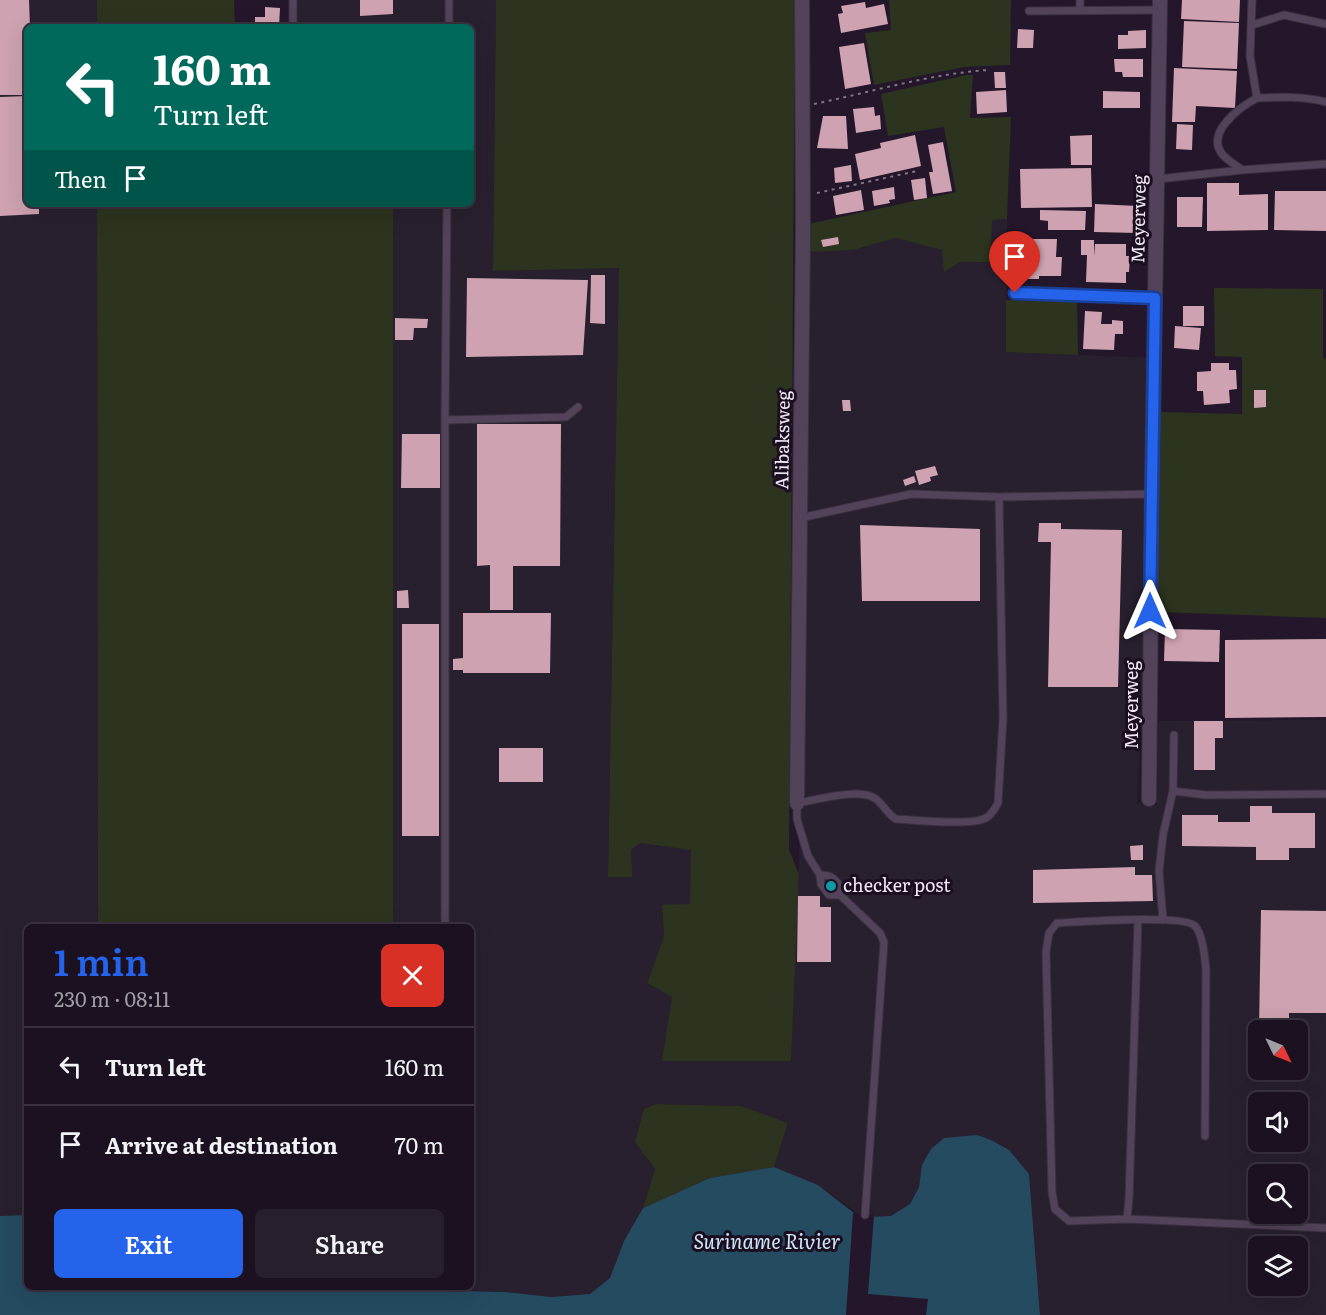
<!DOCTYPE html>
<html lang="en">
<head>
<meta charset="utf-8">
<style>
	:root { --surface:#1b1120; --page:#281f2d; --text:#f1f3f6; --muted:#a09da5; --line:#39313e; --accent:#2563eb }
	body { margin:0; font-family:Literata,serif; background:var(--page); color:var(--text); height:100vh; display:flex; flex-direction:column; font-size:22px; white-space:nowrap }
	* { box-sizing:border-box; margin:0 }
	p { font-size:20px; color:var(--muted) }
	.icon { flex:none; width:33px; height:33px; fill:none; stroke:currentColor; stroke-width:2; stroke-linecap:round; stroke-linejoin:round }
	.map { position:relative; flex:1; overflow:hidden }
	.details { position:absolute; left:24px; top:924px; width:450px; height:366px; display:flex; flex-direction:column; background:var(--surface); border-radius:9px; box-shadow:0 6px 24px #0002,0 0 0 2px var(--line) }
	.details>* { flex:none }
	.guide { position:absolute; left:24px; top:24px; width:450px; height:183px; border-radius:9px; box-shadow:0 6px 24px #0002,0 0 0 2px var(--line); background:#00695c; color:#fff; overflow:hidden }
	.needle { width:39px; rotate:133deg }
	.tools { position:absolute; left:1248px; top:1020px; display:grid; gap:12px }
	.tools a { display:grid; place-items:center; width:60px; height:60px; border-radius:9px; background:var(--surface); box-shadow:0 6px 24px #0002,0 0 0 2px var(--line); font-size:30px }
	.pin { position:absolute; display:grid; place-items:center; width:51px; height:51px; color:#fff; margin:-62px -26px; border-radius:50% 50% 50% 0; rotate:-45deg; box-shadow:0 0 6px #0007 }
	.pin .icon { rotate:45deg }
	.me { position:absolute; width:66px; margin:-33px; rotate:0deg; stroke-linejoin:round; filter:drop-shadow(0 0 4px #0008) }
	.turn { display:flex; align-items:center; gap:21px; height:126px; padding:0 30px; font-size:27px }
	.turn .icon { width:78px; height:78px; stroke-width:2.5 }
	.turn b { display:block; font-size:42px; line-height:51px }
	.then { display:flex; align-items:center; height:57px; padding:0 30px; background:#0003; gap:12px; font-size:22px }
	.round { display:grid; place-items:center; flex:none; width:63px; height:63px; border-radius:9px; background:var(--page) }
	.head { display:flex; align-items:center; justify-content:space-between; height:102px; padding:0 30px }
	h1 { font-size:36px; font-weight:600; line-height:45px; color:var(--accent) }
	.button { display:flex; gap:12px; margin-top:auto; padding:12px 30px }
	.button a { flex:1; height:69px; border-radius:9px; background:var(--accent); color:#fff; font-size:24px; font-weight:600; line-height:69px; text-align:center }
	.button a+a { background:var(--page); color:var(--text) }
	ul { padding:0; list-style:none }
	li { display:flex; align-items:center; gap:18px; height:78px; padding:0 30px; border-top:2px solid var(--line) }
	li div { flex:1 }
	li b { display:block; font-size:22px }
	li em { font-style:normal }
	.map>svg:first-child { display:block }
	.industrial { fill:#29202f; fill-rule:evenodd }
	.green { fill:#2c341f }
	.water { fill:#254b60 }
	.pier { fill:#24172b }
	.building { fill:#cea2b0 }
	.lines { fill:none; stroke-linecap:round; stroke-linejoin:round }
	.lane-casing { stroke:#3b3140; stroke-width:9 }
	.street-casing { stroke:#3b3140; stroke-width:16 }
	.path { stroke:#807586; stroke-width:2; stroke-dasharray:3 4.5; stroke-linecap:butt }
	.lane { stroke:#52435a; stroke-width:7 }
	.street { stroke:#52435a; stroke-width:14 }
	.route-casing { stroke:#184099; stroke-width:15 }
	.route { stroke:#2563eb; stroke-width:10 }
	.culture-dot { fill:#0f9aa8; stroke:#1b0e21; stroke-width:2 }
	.labels { text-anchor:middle; stroke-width:6; stroke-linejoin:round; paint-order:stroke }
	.street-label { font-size:18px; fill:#f1e8f6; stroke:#1b0e21 }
	.poi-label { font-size:18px; fill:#f1e8f6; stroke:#1b0e21; text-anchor:start }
	.water-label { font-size:20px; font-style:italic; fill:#cde6f6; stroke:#1b0e21 }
</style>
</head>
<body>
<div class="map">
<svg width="1326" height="1315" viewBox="0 0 1326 1315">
	<rect width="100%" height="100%" fill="#24172b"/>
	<path class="industrial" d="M0 0H97V27H27V204H97L98 927H27V1215L0 1216Z
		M298 0H496L493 271 619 268 608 877 631 850 640 843 691 849 690 905H662L664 936 647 983 672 997 663 1061H791L806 687 808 252 853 250 896 238 942 250 945 271 960 262H991L992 220 1007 219 1006 352 1150 358 1142 699 1137 803 1157 805 1158 721 1326 720V1315H1040L1029 1174 931 1149 922 1165 919 1187 910 1204 891 1216 863 1217 818 1185 774 1167 788 1123 741 1106 656 1104 635 1142 655 1169 643 1208 624 1241 610 1278 590 1294 551 1297 505 1292 424 1290 410 1287H471V927H393V204H471V27H298ZM1258 1030H1298V1070H1258ZM1258 1102H1298V1142H1258ZM1258 1174H1298V1214H1258ZM1258 1246H1298V1286H1258Z"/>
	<path class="green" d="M97 0H234L235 27H97Z
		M496 0H795L789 850 799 874 791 1061H662L672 997 647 983 664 936 662 905 690 904 691 850 640 843 631 850 632 877H608L619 268 493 271Z
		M889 0H1011L1010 65 964 67 874 85 865 33 891 30Z
		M966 75H973L970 118 1011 117 1007 219 992 220 991 262H960L944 272 942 250 896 238 853 250 808 252V224L956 192 944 127 888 136 881 94Z
		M97 204H393V927H98Z
		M1214 288 1323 289V358L1326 359V618L1158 612 1161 412 1242 414V357L1215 356Z
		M1006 300 1077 302 1078 355 1006 352Z
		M656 1104 741 1106 788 1123 774 1167 710 1178 643 1208 655 1169 635 1142 644 1109Z"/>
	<path class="water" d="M977 1135 991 1140 1009 1150 1029 1174 1040 1315H0V1216L27 1215V1287H410L424 1290 505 1292 551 1297 590 1294 610 1278 624 1241 643 1208 710 1178 774 1167 818 1185 854 1213 863 1217 891 1216 910 1204 919 1187 922 1165 931 1149 944 1138Z"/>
	<path class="pier" d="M853 1213 874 1215 868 1294 928 1299 926 1315H846Z"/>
	<path class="building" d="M0 0H29L30 27H27V95H0Z
		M360 0H393V14L360 16Z
		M1182 0H1240L1239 22 1181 19Z
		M865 2 866 8 884 4 888 24 841 33 838 14 843 13 841 6Z
		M265 7 280 8 279 27 255 26V17H265Z
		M1184 21 1239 23 1237 69 1182 67Z
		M1018 29 1034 30 1033 48H1017Z
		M1146 30V48L1118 49V35H1128V31Z
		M864 43 871 84 845 89 839 47Z
		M1114 59H1143V77H1123L1122 72H1115Z
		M1174 68 1237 71 1235 108 1196 106 1195 122H1172Z
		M994 72H1005L1006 88H995Z
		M1006 90 1007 112 977 114 976 92Z
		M1103 91 1140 92V108H1103Z
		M27 96V204H39V214L0 216V97Z
		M874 107 875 116 880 115 881 129 856 133 853 109Z
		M823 116H846L848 149 817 148Z
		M1177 124 1193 125 1192 150 1176 149Z
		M915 135 921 166 860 180 855 154 881 148 880 143Z
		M1092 135V165H1071L1070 136Z
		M943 142 952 191 933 194 929 172H933L928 145Z
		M851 165 852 181 835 183 834 168Z
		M1091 168 1092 207 1021 208 1020 169Z
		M925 178 927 198 914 200 911 180Z
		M1207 183H1239V195L1268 194V230L1207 231Z
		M894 187 895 199 889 200 890 203 874 206 872 191Z
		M861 190 864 210 836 215 833 196Z
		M1275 191H1326V231L1274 230Z
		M1177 197H1203L1202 227H1177Z
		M1095 204 1138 206 1137 233 1094 232Z
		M1040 210 1086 211 1085 230H1048V221L1040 220Z
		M838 237 839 244 823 247 821 240Z
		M1014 239 1023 240 1022 252 1013 251Z
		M1028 239H1057L1056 257H1062L1061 276H1039V279H1022L1023 261H1027Z
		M1081 240H1094V256L1095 244H1126V256H1130L1129 272H1126V283L1086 282 1087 255H1081Z
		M591 275H605V324L590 323Z
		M467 278 588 280 583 355 466 357Z
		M1183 306H1204V326H1183Z
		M1085 311 1102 312 1101 324H1112V320L1123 321V334H1115L1114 350 1083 349Z
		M395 318 428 319 427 328H414L413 340H395Z
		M1175 326 1201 328 1199 350 1174 348Z
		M1211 363H1229V370H1236L1237 389 1229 390 1230 403 1204 405 1203 391H1197V372L1211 371Z
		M1254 390H1266V407L1254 408Z
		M842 400H850L851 411H843Z
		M477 424H561L560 566H513V610H490V565L477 566Z
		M402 434H440V488H401Z
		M935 466 938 475 930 477 931 481 919 485 915 471Z
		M914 476 916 482 905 486 903 480Z
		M1039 523H1061V529L1122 530 1118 687H1048L1051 542H1038Z
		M860 525 980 529V601H862Z
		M408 590 409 608H397V591Z
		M463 613H551L550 673H463V670H453V659L463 658Z
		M402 624H439V836H402Z
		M1165 629 1220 630 1219 662 1164 661Z
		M1326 639V717L1225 718V640Z
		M1194 721H1223V738H1215V770H1194Z
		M499 748H543V782H499Z
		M1250 806H1272V813H1315V848H1289V860H1256V847L1182 846V815H1218V822H1250Z
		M1143 845V860H1131L1130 846Z
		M1135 867V875H1152L1153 901 1033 903V870Z
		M798 896H820V907H831V962H797Z
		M1261 910 1326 911V1013H1289V1030H1259Z
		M1258 1070H1288V1075L1258 1074Z"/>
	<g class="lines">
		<g class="lane-casing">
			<path id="lane" d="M1252 0 1250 56 1257 98C1280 97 1303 96 1326 102
				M1080 10V0
				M1029 11 1161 10
				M1252 25 1284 15 1326 24
				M293 27V0
				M449 27V0
				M1257 98C1240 107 1204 133 1223 155 1228 161 1236 165 1242 170L1326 164
				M1158 179 1242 170
				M1015 293 1155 298
				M445 420 566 417 578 407
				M800 518 911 494 999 497 1151 494
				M1174 735 1173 791 1206 795 1326 794
				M820 875C831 875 834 878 840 886V895
				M1138 920 1129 1199 1127 1219 1069 1221 1055 1209 1052 1192 1046 952 1049 933 1057 923C1078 922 1184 914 1195 926 1203 934 1205 959 1206 970L1205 1136
				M1163 920 1159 871 1163 835 1173 791
				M445 927V420L447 204
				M865 1215 884 942 880 933 840 895H829L821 884 820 875 808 856 797 819V803C816 800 861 787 876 799 884 805 887 814 896 819 916 820 971 826 986 818 992 815 995 808 998 803L1003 718 999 497
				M1127 1219 1326 1228"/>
		</g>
		<g class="street-casing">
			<path id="street" d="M1149 799 1152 485 1160 0
				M797 803 803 233 802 0"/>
		</g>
		<path class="path" d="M814 104C872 92 929 74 988 70
			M817 193 917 171"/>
		<use href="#lane" class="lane"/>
		<use href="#street" class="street"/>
	</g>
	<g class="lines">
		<g class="route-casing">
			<path id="route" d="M1015 293 1155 298 1150 611"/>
		</g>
		<use href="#route" class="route"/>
	</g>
	<circle class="culture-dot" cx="831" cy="886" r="6"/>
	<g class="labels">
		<g class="street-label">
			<text transform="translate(1139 219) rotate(-89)" y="6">Meyerweg</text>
			<text transform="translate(783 440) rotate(-89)" y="6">Alibaksweg</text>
			<text transform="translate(1132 705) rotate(-90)" y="6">Meyerweg</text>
		</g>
		<g class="poi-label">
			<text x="843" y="892">checker post</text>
		</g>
		<g class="water-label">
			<text x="767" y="1249">Suriname Rivier</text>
		</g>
	</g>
</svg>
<div class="tools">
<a><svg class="needle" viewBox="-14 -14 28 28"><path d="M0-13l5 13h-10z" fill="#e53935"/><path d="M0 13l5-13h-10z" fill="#a09da5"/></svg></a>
<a><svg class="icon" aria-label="sound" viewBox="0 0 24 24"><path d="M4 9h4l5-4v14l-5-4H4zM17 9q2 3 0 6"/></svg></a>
<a><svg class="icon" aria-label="search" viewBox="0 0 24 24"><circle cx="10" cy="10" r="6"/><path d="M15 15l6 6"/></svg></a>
<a><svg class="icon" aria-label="layers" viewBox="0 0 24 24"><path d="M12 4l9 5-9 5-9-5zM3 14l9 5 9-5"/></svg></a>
</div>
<div class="pin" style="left:1015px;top:293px;background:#d93025"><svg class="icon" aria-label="arrive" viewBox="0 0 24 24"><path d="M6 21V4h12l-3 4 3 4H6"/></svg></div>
<svg class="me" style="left:1150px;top:611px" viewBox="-20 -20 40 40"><path d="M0-17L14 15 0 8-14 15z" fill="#2563eb" stroke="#fff" stroke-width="4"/></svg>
<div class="guide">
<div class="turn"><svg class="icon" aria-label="left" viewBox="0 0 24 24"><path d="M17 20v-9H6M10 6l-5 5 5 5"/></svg><div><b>160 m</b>Turn left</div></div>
<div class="then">Then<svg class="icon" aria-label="arrive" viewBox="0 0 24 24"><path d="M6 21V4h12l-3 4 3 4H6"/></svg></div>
</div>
<section class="details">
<div class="head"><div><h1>1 min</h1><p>230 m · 08:11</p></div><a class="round" style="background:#d93025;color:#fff"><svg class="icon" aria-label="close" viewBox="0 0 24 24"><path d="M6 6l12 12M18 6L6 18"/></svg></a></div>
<ul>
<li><svg class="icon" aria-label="left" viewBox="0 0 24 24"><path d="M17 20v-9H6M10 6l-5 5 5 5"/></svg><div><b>Turn left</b></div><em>160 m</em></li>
<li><svg class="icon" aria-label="arrive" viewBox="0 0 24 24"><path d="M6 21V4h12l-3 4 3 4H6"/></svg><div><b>Arrive at destination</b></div><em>70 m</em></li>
</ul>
<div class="button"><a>Exit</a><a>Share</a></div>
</section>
</div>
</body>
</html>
